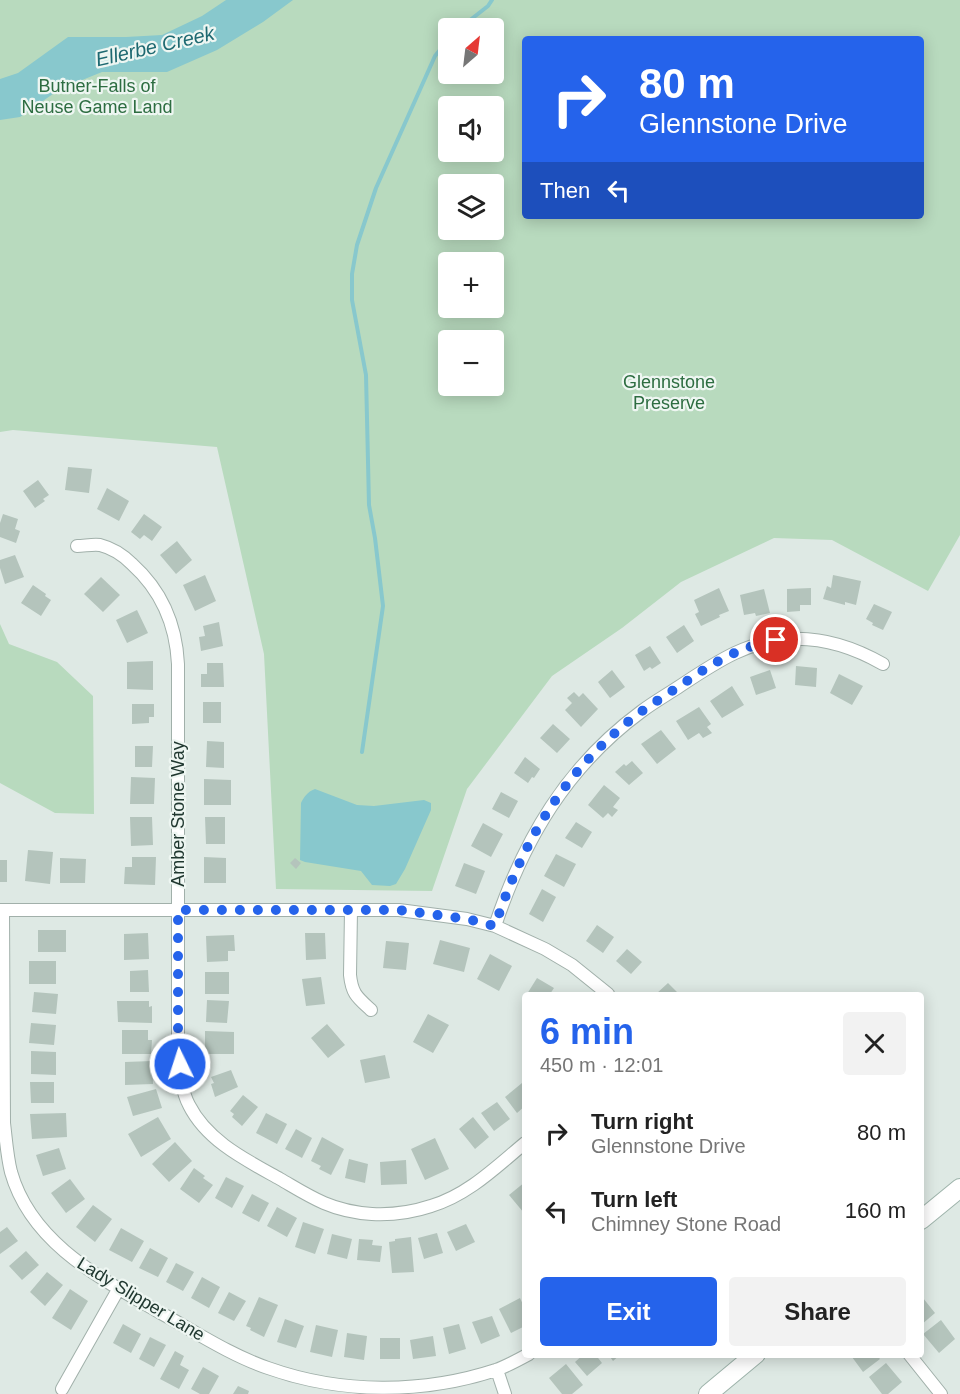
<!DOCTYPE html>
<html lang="en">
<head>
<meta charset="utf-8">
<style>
	:root { --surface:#fff; --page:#f2f2f2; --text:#222; --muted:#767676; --accent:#2563eb }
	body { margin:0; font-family:Arial,sans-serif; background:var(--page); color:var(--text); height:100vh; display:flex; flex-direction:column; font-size:22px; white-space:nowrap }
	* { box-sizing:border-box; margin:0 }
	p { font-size:20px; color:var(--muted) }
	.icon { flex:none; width:33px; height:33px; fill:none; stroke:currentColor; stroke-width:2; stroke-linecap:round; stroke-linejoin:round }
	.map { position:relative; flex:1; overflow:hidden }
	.side { position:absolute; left:522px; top:992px; width:402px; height:366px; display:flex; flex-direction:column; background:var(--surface); border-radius:6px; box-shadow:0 3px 15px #0003 }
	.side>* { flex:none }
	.banner { position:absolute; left:522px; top:36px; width:402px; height:183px; border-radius:6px; box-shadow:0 3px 15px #0003; background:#2563eb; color:#fff; overflow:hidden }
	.needle { width:39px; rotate:28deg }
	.controls { position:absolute; left:438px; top:18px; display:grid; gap:12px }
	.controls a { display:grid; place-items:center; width:66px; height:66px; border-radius:6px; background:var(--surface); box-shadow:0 3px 15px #0003; font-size:30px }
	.pin { position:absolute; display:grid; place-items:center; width:51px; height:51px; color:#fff; margin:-26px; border:3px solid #fff; border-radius:50%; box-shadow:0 2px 6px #0007 }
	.me { position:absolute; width:66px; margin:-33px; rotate:356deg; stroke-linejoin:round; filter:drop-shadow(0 0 4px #0008) }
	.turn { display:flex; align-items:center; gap:21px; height:126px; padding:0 18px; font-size:27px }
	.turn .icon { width:78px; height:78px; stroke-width:2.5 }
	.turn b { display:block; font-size:42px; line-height:51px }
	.then { display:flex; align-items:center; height:57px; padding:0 18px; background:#0003; gap:12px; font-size:22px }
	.round { display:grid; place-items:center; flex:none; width:63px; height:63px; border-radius:6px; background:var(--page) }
	.headline { display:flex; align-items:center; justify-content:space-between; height:102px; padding:0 18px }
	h1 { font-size:36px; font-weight:700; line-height:45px; color:var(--accent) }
	.primary-button { display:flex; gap:12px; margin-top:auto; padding:12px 18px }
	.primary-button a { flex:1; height:69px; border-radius:6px; background:var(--accent); color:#fff; font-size:24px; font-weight:700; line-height:69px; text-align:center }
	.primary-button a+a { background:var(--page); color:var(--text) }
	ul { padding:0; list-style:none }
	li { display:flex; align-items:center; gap:18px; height:78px; padding:0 18px }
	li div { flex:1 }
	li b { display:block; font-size:22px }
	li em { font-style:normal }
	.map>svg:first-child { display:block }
	.green { fill:#b8dabe; fill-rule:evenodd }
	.water { fill:#88c8cd }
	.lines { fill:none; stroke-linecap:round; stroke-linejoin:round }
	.stream { stroke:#88c8cd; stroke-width:4 }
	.building { fill:#b4c4bc }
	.street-casing { stroke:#a1b0aa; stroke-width:14 }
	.secondary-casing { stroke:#9eb4ab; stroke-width:20 }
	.street { stroke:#fff; stroke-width:12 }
	.secondary { stroke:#fff; stroke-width:18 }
	.route { stroke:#2563eb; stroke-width:10; stroke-dasharray:0 18 }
	.labels { text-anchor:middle; stroke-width:4.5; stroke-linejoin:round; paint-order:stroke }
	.park-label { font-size:18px; fill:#2d6d41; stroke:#eef6f2 }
	.street-label { font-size:18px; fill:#203830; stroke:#eef6f2 }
	.water-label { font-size:20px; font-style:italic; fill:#1e6971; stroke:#eef6f2 }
</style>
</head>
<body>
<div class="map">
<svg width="960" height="1394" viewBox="0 0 960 1394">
	<rect width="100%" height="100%" fill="#dee9e4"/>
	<path class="green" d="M0 0H960V535L928 591 832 540 774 538 681 582 622 628 552 676 467 789 432 891 276 889 264 654 217 447 13 430 0 432ZM448 28H494V74H448ZM525 39H921V216H525ZM448 106H494V152H448ZM448 184H494V230H448ZM448 262H494V308H448ZM448 340H494V386H448Z
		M0 624 9 644 57 662 93 696 94 814 55 813 0 783Z"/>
	<path class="water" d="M226 0H293L263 22 217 50 167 72H102L60 89 20 117 0 120V79L18 73 68 37H126L162 35 202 16Z
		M315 789 357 805 374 806 424 800 431 803V810L405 869 396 884 390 886 372 885 361 871 305 862 300 860 301 803C304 797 307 792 315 789Z"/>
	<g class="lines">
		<path class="stream" d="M460 28 488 6 492 0
			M362 752 383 606 375 538 369 505 366 375 352 300V274L357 245 376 188 435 56 448 40"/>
	</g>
	<path class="building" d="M68 467 92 469 89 493 65 490Z
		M38 480 49 495 43 499 45 501 35 508 23 491Z
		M107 488 129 501 119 521 97 509Z
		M3 514 18 519 15 529 20 531 16 543 0 537V523Z
		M144 514 162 527 152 541 144 535 140 539 131 532Z
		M177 541 192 560 176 574 160 555Z
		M15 555 24 577 5 584 0 568V560Z
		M205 575 216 601 195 611 183 585Z
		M833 575 861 581 856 605 845 602V605L823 599 827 586 831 588Z
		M101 577 120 595 103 612 84 594Z
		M33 585 46 594 45 596 51 600 41 616 21 603Z
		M719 588 729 611 719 615 720 617 701 626 695 614 699 612 694 600Z
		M811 588V605H800V611L787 612V589Z
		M764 589 770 613 756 616 755 613 744 615 740 595Z
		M874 604 892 612 883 630 872 625 873 623 866 619Z
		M137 610 148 633 127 643 116 620Z
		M219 622 223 646 201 651 199 637 205 636 203 626Z
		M684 625 694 641 677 653 666 637Z
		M650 646 661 663 652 669 650 667 644 671 635 655Z
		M153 661V690L127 689V662Z
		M207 663H223L224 687H201V674H207Z
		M796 666 817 668 816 687 795 685Z
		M612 670 625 687 610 698 598 682Z
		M770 670 776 688 756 695 750 677Z
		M839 674 863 686 852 705 830 693Z
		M732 686 744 705 722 718 710 701Z
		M574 692 579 697 583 693 598 709 581 727 565 710 572 703 567 698Z
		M203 702H221V723H203Z
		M132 704H154V717H149V723L132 724Z
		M699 707 711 724 707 727 712 733 703 738 699 733 688 740 676 721Z
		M553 724 570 739 557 753 540 738Z
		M661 730 676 749 657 764 641 744Z
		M207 741 224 742V768L206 767Z
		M135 746H153L152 767H135Z
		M525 757 540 769 534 778 532 777 528 783 514 773Z
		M632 761 643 773 629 785 615 772 624 764 626 766Z
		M131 777 155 778 154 804H130Z
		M204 779 231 780V805H204Z
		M604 785 620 798 613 807 618 810 612 817 608 813 603 818 588 805Z
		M501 792 518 801 509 818 492 809Z
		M130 817H152L153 845 131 846Z
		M205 817H225V844H206Z
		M576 822 592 832 582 848 565 838Z
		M483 823 503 834 491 857 471 846Z
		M28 850 53 852 50 884 25 881Z
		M556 854 576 864 564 887 544 876Z
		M132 857H156L155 885 124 884 125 867H132Z
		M204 857 226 858V883H204Z
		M60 858 86 859 85 883H60Z
		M295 858 301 863 296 869 290 863Z
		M0 860H7V882H0Z
		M464 863 485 871 476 894 455 886Z
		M542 889 556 897 543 922 529 914Z
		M597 925 614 937 603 953 586 941Z
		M38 930H66V952H38Z
		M148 933 149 959 124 960V934Z
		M305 933H325L326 959 306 960Z
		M234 935 235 951H228V961L207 962 206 936Z
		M440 940 470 948 464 972 433 964Z
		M386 941 409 943 406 970 383 968Z
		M627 949 642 962 631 974 616 961Z
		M490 954 512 966 499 991 477 979Z
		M29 961H56V984H29Z
		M148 970 149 992H130V971Z
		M205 972H229V994H205Z
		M321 977 325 1004 306 1006 302 979Z
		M537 978 554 988 550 994H527Z
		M668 983 679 994H656Z
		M34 992 58 994 56 1014 32 1012Z
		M207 1000 229 1001 227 1023 206 1022Z
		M117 1001H149V1007L152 1006V1023L118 1022Z
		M428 1014 449 1025 433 1053 413 1042Z
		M31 1023 56 1025 54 1045 29 1043Z
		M327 1024 345 1045 328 1058 311 1038Z
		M122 1030H148V1040H152L151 1054H122Z
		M205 1031 234 1032V1054H205Z
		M31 1051 56 1052V1075L31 1074Z
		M385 1055 390 1078 365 1083 360 1060Z
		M152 1061 153 1084 125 1085V1062Z
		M231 1070 238 1087 215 1097 211 1084 214 1083 211 1077Z
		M30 1082H54V1103H31Z
		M522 1083 525 1087V1106L517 1113 505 1097Z
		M156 1089 162 1108 133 1116 127 1097Z
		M243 1095 258 1107 242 1126 232 1117 234 1114 230 1111Z
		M497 1102 510 1119 494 1131 481 1113Z
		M66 1113 67 1137 32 1139 30 1114Z
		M266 1113 287 1124 277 1144 256 1133Z
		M158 1117 171 1139 141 1157 128 1134Z
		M473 1117 489 1137 475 1149 459 1129Z
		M296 1129 312 1138 302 1158 285 1149Z
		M322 1137 344 1149 331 1175 319 1169 321 1166 311 1161Z
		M435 1138 449 1169 425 1180 411 1149Z
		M175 1142 192 1161 169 1182 152 1164Z
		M59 1148 66 1169 43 1176 36 1155Z
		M349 1159 368 1164 365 1183 345 1178Z
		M406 1160 407 1184 381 1185 380 1162Z
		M194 1168 205 1176 203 1178 213 1185 199 1203 180 1189Z
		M226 1177 244 1186 232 1208 215 1198Z
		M70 1179 85 1199 66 1213 51 1193Z
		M525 1182V1212L524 1213 509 1195Z
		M252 1194 269 1203 259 1222 242 1213Z
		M93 1205 112 1219 95 1242 76 1227Z
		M277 1207 297 1218 287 1237 267 1226Z
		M303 1222 324 1229 315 1254 295 1247Z
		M466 1224 475 1242 456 1251 447 1232Z
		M7 1227 18 1241 0 1254V1232Z
		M121 1228 144 1241 132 1262 109 1250Z
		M437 1233 443 1253 424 1259 418 1238Z
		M332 1234 352 1239 347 1259 327 1254Z
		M411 1237 414 1272 392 1273 389 1242 395 1241V1239Z
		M359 1239 373 1240 372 1245 382 1246 380 1262 357 1260Z
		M150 1248 168 1258 158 1277 139 1268Z
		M26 1251 39 1265 22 1280 9 1266Z
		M176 1263 194 1272 183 1291 166 1282Z
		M47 1272 63 1285 45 1306 30 1292Z
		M202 1277 220 1287 209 1308 191 1298Z
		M70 1289 88 1301 71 1330 52 1318Z
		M229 1292 246 1301 234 1321 218 1313Z
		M259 1297 278 1305 264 1337 250 1330 251 1328 246 1326Z
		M520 1298 525 1309V1326L511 1333 499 1309Z
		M923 1298 935 1313 921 1325V1300Z
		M492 1316 500 1336 481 1344 472 1322Z
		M285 1319 304 1326 296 1348 277 1342Z
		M941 1320 955 1339 939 1353 923 1334Z
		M123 1324 141 1334 131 1353 113 1343Z
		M459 1324 466 1349 449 1354 443 1328Z
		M316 1325 338 1330 332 1357 310 1352Z
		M347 1333 367 1336 364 1360 344 1357Z
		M433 1336 436 1356 413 1359 410 1340Z
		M150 1337 166 1345 154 1367 139 1359Z
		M380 1338H400V1359H380Z
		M175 1351 184 1356 180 1365 189 1370 179 1389 160 1379Z
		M584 1354H595L602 1363 587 1376 575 1362Z
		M608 1354H621L613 1361Z
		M855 1354H876L880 1359 863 1372 852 1357Z
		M886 1363 902 1382 888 1394H882L869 1377Z
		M566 1364 583 1385 572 1394H562L549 1378Z
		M203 1367 219 1376 209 1394H200L191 1389Z
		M238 1386 249 1391 248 1394H233Z"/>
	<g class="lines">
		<g class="street-casing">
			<path id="street" d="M77 546C84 546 93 544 100 545 112 548 124 556 132 564 162 591 176 624 178 664V1047C180 1066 180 1088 189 1105 207 1141 246 1160 280 1179 294 1187 308 1196 324 1203 338 1209 357 1213 372 1214 392 1215 413 1212 431 1206 468 1195 496 1167 525 1143
				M0 910H399L467 919 495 926 545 949 572 965 608 994
				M3 910 4 1123C6 1139 7 1156 11 1172 31 1243 100 1278 159 1312 194 1331 230 1355 268 1368 341 1394 423 1394 496 1370 507 1366 518 1360 529 1354
				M351 910 350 975C352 994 357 997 371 1010
				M495 926C524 839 567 766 642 711 654 702 668 694 680 686 698 674 716 662 735 653 786 629 836 637 883 664
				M909 1354 941 1394
				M497 1370 505 1394
				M62 1389 119 1288"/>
		</g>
		<g class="secondary-casing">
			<path id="secondary" d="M921 1220 960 1188
				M708 1394 756 1354"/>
		</g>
		<use href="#street" class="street"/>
		<use href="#secondary" class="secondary"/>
	</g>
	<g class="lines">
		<path class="route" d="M180 1064 178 1047V910H399L467 919 495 926C521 847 558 781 623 726 639 712 657 701 675 689 695 676 715 661 737 652 750 646 763 643 776 640"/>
	</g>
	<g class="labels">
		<g class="park-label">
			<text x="97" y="92">Butner-Falls of<tspan x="97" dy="21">Neuse Game Land</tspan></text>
			<text x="669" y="388">Glennstone<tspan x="669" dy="21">Preserve</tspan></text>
		</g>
		<g class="street-label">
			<text transform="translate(178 814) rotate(-90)" y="6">Amber Stone Way</text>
			<text transform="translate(141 1299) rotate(31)" y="6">Lady Slipper Lane</text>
		</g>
		<g class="water-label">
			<text transform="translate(155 46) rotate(-13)" y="7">Ellerbe Creek</text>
		</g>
	</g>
</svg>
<div class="controls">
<a><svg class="needle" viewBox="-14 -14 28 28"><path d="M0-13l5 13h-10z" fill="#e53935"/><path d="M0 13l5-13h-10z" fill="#767676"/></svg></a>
<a><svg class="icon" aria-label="sound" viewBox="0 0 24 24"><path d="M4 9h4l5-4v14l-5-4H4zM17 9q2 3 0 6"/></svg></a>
<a><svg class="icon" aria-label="layers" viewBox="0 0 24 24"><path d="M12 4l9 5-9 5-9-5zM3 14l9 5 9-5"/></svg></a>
<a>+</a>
<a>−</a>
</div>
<div class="pin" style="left:776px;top:640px;background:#d93025"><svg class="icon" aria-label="arrive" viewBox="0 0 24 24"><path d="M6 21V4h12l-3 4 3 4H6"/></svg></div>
<svg class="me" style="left:180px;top:1064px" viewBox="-20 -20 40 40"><circle r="17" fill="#2563eb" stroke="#fff" stroke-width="3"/><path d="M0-11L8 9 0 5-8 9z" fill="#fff"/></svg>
<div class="banner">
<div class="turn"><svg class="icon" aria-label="right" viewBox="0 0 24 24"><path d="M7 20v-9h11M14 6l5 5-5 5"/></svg><div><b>80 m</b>Glennstone Drive</div></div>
<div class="then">Then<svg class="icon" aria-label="left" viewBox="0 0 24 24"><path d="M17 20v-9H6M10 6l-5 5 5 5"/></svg></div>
</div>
<section class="side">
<div class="headline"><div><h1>6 min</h1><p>450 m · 12:01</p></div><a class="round"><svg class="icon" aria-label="close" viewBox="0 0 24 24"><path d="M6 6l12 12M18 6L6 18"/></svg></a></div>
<ul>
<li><svg class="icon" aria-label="right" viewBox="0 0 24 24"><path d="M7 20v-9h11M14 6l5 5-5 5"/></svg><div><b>Turn right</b><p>Glennstone Drive</p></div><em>80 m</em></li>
<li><svg class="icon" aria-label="left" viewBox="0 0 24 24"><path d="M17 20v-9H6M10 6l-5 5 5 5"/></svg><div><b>Turn left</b><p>Chimney Stone Road</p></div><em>160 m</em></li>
</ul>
<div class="primary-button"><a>Exit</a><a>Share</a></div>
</section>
</div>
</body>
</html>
